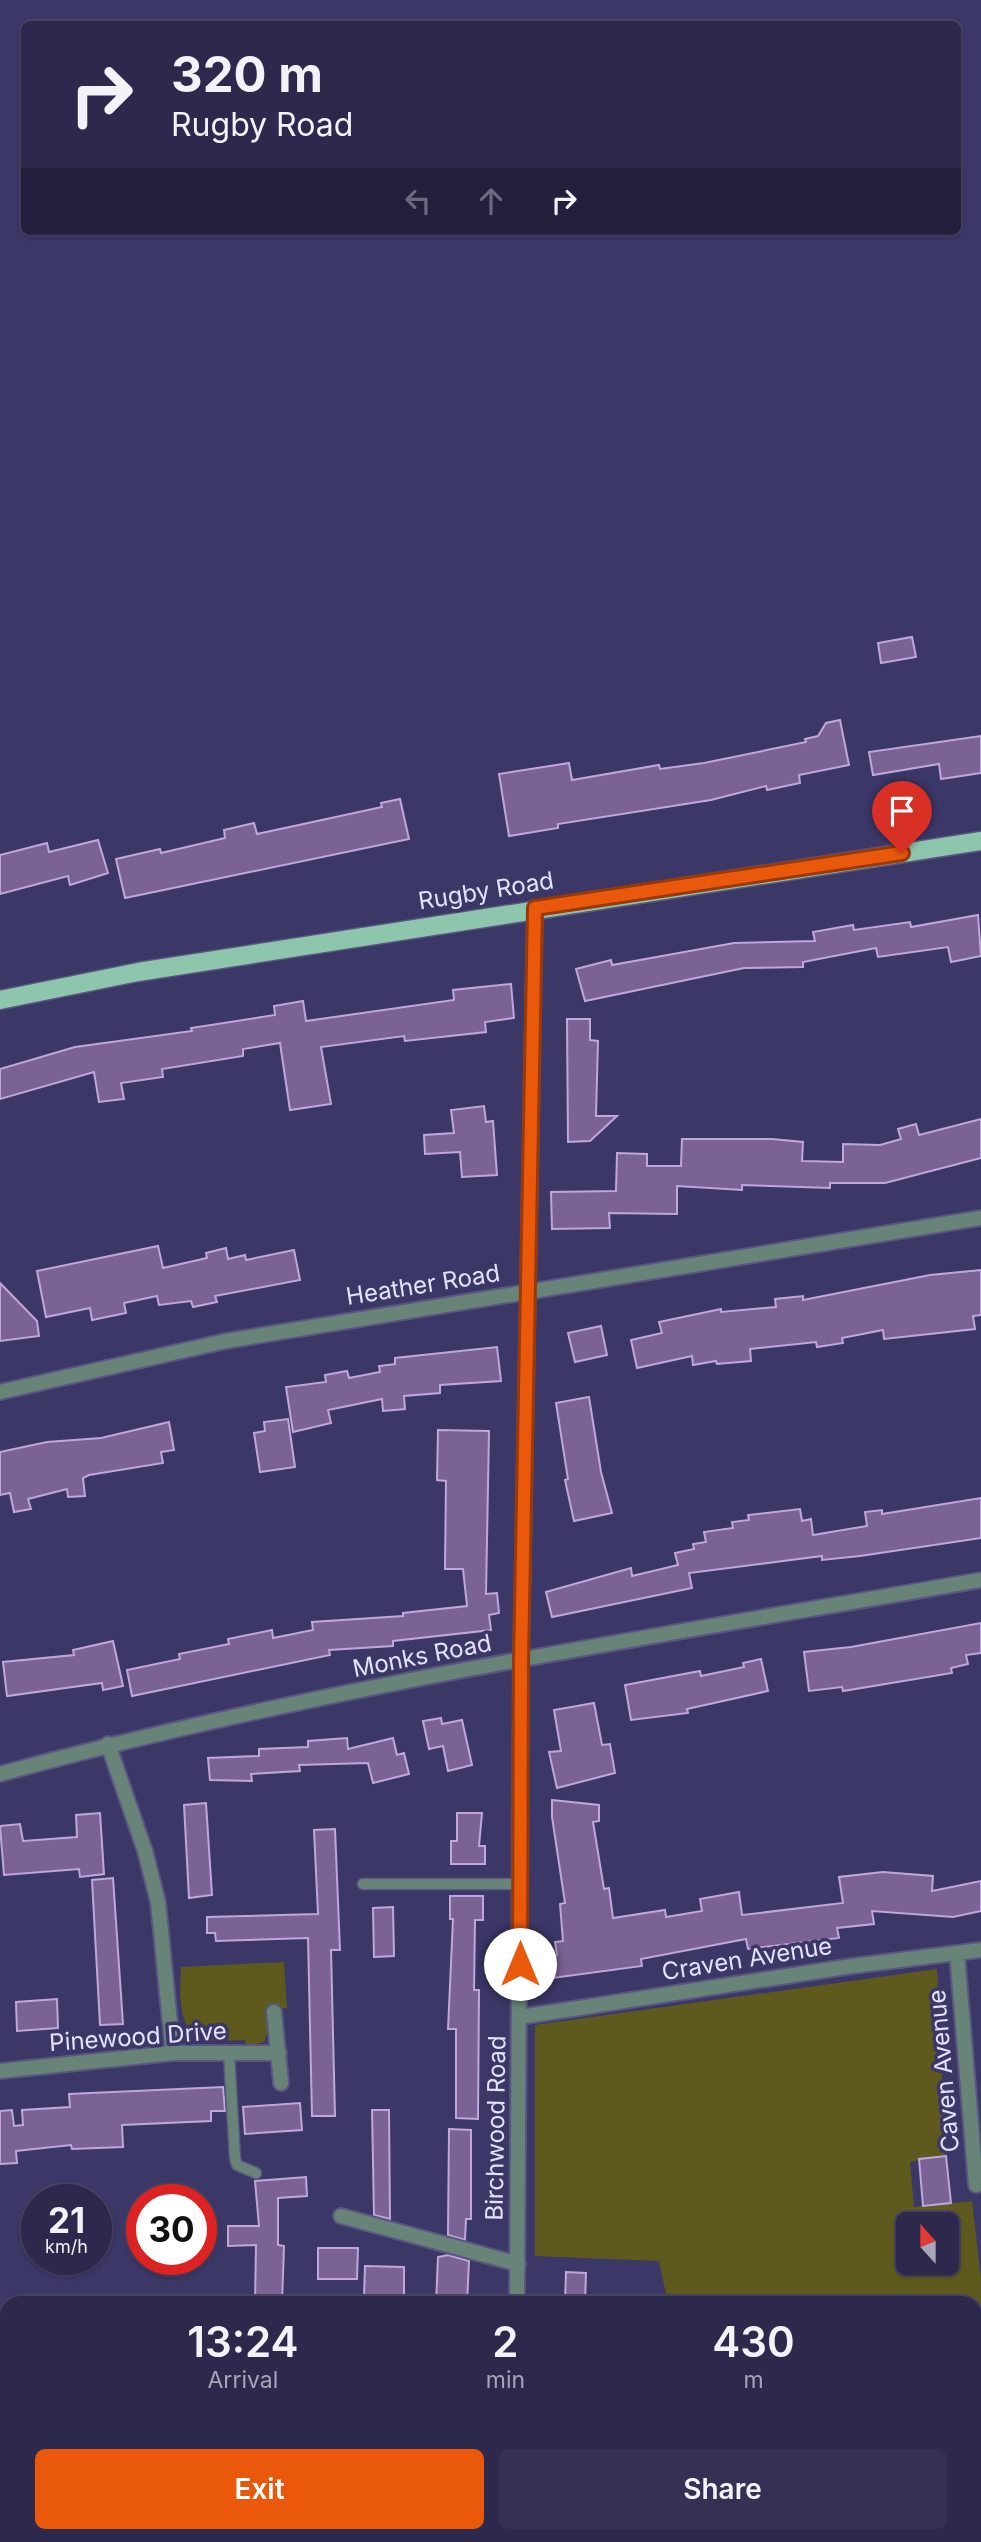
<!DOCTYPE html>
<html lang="en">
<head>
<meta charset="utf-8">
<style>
	:root { --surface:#2c294d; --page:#343154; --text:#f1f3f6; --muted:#a6a6b6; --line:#484565; --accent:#ea580c }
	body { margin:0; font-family:Inter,sans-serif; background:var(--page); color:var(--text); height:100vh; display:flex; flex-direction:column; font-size:26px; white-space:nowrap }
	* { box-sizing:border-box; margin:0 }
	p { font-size:23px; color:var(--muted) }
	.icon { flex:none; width:38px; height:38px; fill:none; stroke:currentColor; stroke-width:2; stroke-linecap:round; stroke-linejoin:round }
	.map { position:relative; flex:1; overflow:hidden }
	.sheet { position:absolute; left:0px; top:2296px; width:982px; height:247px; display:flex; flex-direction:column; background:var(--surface); border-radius:21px 21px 0 0; box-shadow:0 2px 5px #0004,0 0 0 2px var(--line) }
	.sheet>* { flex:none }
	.hud { position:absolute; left:21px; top:21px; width:940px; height:214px; border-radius:10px; box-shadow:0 2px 5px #0004,0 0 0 2px var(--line); background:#2c294d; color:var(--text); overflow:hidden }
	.needle { width:46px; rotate:339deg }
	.controls { position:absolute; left:896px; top:2212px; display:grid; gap:14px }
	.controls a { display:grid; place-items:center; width:63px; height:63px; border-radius:10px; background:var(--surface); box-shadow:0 2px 5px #0004,0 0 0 2px var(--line); font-size:35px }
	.speed { position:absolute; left:21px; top:2184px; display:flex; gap:14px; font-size:35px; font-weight:700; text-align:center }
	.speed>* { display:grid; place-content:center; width:91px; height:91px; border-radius:50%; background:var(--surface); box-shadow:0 2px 5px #0004,0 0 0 2px var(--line); line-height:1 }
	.speed small { font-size:18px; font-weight:400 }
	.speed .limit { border:10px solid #d22; background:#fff; color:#111 }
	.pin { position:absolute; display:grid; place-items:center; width:60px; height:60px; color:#fff; margin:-72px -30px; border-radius:50% 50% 50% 0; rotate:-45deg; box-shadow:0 0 7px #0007 }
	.pin .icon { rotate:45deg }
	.me { position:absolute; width:77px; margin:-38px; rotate:0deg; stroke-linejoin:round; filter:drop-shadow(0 0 5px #0008) }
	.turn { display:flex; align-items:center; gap:24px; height:147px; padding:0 35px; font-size:32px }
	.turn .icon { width:91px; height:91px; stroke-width:2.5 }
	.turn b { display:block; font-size:49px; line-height:60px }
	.lanes { display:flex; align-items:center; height:66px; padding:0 35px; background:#0003; justify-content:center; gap:35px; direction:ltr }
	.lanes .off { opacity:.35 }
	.eta { display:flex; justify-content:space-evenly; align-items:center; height:119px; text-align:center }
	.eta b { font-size:42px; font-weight:600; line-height:49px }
	.cta { display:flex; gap:14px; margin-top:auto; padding:14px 35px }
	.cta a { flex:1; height:80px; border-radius:10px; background:var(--accent); color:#fff; font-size:28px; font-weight:600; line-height:80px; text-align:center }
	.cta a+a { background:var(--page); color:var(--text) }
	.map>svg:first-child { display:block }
	.green { fill:#5e5a1d; fill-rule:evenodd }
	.building { fill:#7a6294; stroke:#bfa7dd; stroke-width:2 }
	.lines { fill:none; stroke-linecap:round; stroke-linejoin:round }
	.lane-casing { stroke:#595681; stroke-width:13 }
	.street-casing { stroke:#595681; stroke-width:18 }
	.primary-casing { stroke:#595681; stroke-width:21 }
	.lane { stroke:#688377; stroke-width:10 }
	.street { stroke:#688377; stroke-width:14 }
	.primary { stroke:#8ec6ad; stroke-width:18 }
	.route-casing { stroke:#983908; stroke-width:18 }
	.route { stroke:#ea580c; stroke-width:12 }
	.labels { text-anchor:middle; stroke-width:7; stroke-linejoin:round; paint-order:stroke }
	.street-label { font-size:24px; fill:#e2e2fa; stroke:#3b3767 }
</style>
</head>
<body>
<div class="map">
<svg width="981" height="2542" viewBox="0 0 981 2542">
	<rect width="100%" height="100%" fill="#3b3767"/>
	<path class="green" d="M284 1962 287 2008 268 2009V2031L264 2042 246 2047 245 2040C233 2040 218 2042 206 2040 176 2034 180 1990 181 1967Z
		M937 1969 946 2156 910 2162 914 2207 972 2201 981 2279V2542H760V2536H975V2303H668L659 2261 535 2256V2025ZM908 2224H947V2263H908Z"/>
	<path class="building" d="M912 637 916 657 881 663 878 643Z
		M840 720 849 765 799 775 800 783 767 790 766 786 711 800 558 824V828L509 836 499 774 569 763 572 780 659 765 660 769 704 763 806 742 805 739 818 736 826 723Z
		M981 736V773L941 779 939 764 873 775 869 752Z
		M400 799 409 839 125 898 116 859 160 849 161 853 225 838 224 830 254 823 257 834 382 807 381 803Z
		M98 840 108 873 70 885 68 876 0 894V855L47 843 49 852Z
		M978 915 981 956 951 962 948 947 878 957 876 948 803 962V967L744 968 585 1001 576 969 611 960 612 965 734 943 815 941 813 932 853 925 854 930 910 922 911 927Z
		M511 984 514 1018 485 1022 486 1032 405 1041 404 1036 321 1047 331 1104 290 1110 280 1043 243 1049V1056L162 1069 163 1077 121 1083 124 1099 99 1102 94 1072 0 1099V1069L75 1047 192 1031 191 1028 275 1015 274 1006 303 1001 306 1021 454 1000 453 990Z
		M567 1019H590V1040L598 1041 596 1116H617L590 1141 568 1142Z
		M484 1106 486 1122 493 1121 497 1175 462 1177 460 1152 425 1154 424 1135 454 1133 451 1110Z
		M981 1119V1158L885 1183H830V1188L742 1185V1190L677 1186V1214L609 1213 610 1228 552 1229 551 1192 616 1191 617 1153 647 1154V1166H681L682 1139H772L803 1142 802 1161 843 1162V1144L880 1145 901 1139 898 1129 916 1124 919 1135Z
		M158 1246 163 1268 207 1258 206 1253 226 1248 228 1259 245 1255 246 1260 294 1250 300 1280 215 1296 217 1302 193 1307 191 1301 159 1305 157 1296 124 1303 126 1313 92 1320 90 1308 46 1317 37 1271Z
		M981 1270V1315L973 1316 975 1329 884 1339 883 1330 842 1338 843 1343 817 1347 816 1342 750 1349 751 1361 717 1364 716 1361 693 1365 692 1356 637 1368 631 1340 662 1333 659 1322 721 1309V1312L776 1307 775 1299 803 1296V1300L930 1275Z
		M0 1283 37 1321 39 1336 0 1341Z
		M601 1326 607 1355 575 1362 568 1333Z
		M497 1347 501 1381 440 1385V1393L404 1396 405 1409 383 1411 382 1399 328 1410 331 1423 293 1432 286 1387 326 1382 325 1375 347 1371 349 1378 380 1372 379 1366 395 1364V1358Z
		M589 1397 601 1472 612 1513 574 1521 565 1480 568 1479 556 1403Z
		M288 1419 295 1467 260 1472 254 1433 265 1431 264 1422Z
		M169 1422 174 1450 161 1452 163 1463 89 1475 83 1478 85 1496 68 1497 67 1489 28 1499 31 1509 14 1512 10 1493 0 1495V1452L47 1442 101 1438Z
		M438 1430 489 1431 486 1594 497 1593 499 1613 489 1615 491 1630 393 1641V1646L329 1650 330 1655 132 1696 127 1670 180 1659 179 1654 229 1644 228 1639 272 1630 273 1638 313 1630 312 1622 403 1616V1613L467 1606 463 1569H445L446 1481 437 1480Z
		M981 1498V1538L860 1556 822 1560V1556L689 1573 692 1588 552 1617 546 1592 631 1568 632 1576 678 1565 675 1553 694 1549 693 1544 706 1542 704 1532 733 1528 732 1522 749 1520 748 1515 800 1509 802 1521 811 1519 813 1535 867 1526 865 1512 882 1510V1514Z
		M981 1623V1653L966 1655 968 1664 951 1668 952 1673 843 1691 842 1687 809 1691 804 1652 851 1647Z
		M113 1641 123 1686 103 1690 102 1683 7 1696 3 1662 74 1655 73 1650Z
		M761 1659 768 1691 687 1709 688 1713 631 1720 625 1685 700 1671 701 1676 744 1667 743 1663Z
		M594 1703 602 1745 610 1744 615 1773 557 1788 549 1752 561 1751 554 1710Z
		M441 1718 442 1724 462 1720 472 1765 448 1771 443 1746 429 1749 423 1721Z
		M347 1738 348 1749 393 1738 397 1755 404 1753 409 1774 373 1783 368 1763 299 1765 300 1771 251 1774 252 1781 210 1780 208 1758 259 1756V1749L308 1747V1741Z
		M552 1800 599 1805V1821L593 1822 604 1889 609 1888 613 1918 665 1910 666 1917 702 1911 700 1899 739 1892 742 1915 843 1903 839 1877 883 1872 933 1876 932 1891 981 1881V1911L953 1917 872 1911 874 1924 837 1928 839 1938 748 1949 746 1939 641 1959 642 1966 553 1978 549 1956 557 1955 555 1942 563 1941 560 1904 565 1903 552 1817Z
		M206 1803 212 1895 189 1898 184 1805Z
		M100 1813 104 1874 80 1877 79 1869 4 1875 0 1826 20 1824 23 1841 77 1837 76 1815Z
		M457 1813H482L479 1846H485V1864H451V1841H457Z
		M335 1829 340 1950H331L335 2116H312L308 1938 216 1941 215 1933H207V1917L318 1914 314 1830Z
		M113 1878 123 2024 100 2025 92 1880Z
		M450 1896H483V1920H475L474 1990H479L478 2119 456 2118V2029H448L453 1919H450Z
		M393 1907 394 1956 374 1957 373 1908Z
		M57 1999 58 2028 17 2031 16 2002Z
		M223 2087 225 2111H211V2121L122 2125 123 2147 72 2149 71 2145 16 2151 17 2163 0 2164V2111L12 2110 14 2126 23 2125 22 2110 70 2107 69 2094Z
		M300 2103 302 2130 245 2134 243 2107Z
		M372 2110H389L390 2219 374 2215Z
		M449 2129 471 2130V2219H466L465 2240 448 2235Z
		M946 2156 951 2203 923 2206 919 2159Z
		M306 2177 307 2196 278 2198V2245L284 2246 282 2303H255L256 2245 228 2246V2226H259L255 2181Z
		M318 2248H358L357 2279H318Z
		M448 2255 469 2261 467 2303H436L438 2257Z
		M365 2266 404 2267V2297L364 2296Z
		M566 2272 586 2273 585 2303H565Z"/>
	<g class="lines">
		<g class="lane-casing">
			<path id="lane" d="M363 1884H521
				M229 2054 235 2158 237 2165 256 2173"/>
		</g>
		<g class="street-casing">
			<path id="street" d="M0 1392 226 1341 981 1218
				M108 1744 145 1851 158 1902 173 2053
				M0 1774C322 1686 653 1637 981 1580
				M957 1953 976 2185
				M274 2012 281 2083
				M520 2017 852 1966 981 1950
				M0 2071 173 2053H279
				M341 2216 518 2264
				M517 2298 521 1661 535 908"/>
		</g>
		<g class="primary-casing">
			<path id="primary" d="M0 1000 138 972 981 841"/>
		</g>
		<use href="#lane" class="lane"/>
		<use href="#street" class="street"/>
		<use href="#primary" class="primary"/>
	</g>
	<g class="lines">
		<g class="route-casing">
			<path id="route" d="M520 1964 521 1661 535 908 902 853"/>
		</g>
		<use href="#route" class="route"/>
	</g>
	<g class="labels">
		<g class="street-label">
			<text transform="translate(486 891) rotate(-9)" y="8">Rugby Road</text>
			<text transform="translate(423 1285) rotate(-9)" y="8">Heather Road</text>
			<text transform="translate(422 1656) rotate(-11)" y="8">Monks Road</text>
			<text transform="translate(747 1959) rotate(-9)" y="8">Craven Avenue</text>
			<text transform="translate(138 2037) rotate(-4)" y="8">Pinewood Drive</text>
			<text transform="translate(944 2071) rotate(-95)" y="8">Caven Avenue</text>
			<text transform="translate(496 2128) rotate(-89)" y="8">Birchwood Road</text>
		</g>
	</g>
</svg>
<div class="controls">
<a><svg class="needle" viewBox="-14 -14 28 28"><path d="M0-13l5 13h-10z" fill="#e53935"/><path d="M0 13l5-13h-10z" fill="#a6a6b6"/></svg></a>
</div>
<div class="speed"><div>21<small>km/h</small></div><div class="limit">30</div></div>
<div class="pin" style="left:902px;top:853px;background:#d93025"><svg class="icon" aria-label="arrive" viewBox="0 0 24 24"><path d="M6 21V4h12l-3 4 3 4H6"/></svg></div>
<svg class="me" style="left:520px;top:1964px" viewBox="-20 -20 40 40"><circle r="19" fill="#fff"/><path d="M0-13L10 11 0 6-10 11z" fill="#ea580c"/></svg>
<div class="hud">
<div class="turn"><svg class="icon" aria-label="right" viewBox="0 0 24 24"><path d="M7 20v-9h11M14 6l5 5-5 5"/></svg><div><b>320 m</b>Rugby Road</div></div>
<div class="lanes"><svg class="icon off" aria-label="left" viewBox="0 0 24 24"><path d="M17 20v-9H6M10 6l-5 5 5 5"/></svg><svg class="icon off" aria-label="ahead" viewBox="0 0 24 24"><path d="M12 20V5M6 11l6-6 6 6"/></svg><svg class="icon" aria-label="right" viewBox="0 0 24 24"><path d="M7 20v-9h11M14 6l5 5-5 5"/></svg></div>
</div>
<section class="sheet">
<div class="eta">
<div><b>13:24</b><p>Arrival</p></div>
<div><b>2</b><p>min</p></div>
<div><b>430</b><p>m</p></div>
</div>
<div class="cta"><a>Exit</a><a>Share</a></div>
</section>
</div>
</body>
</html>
